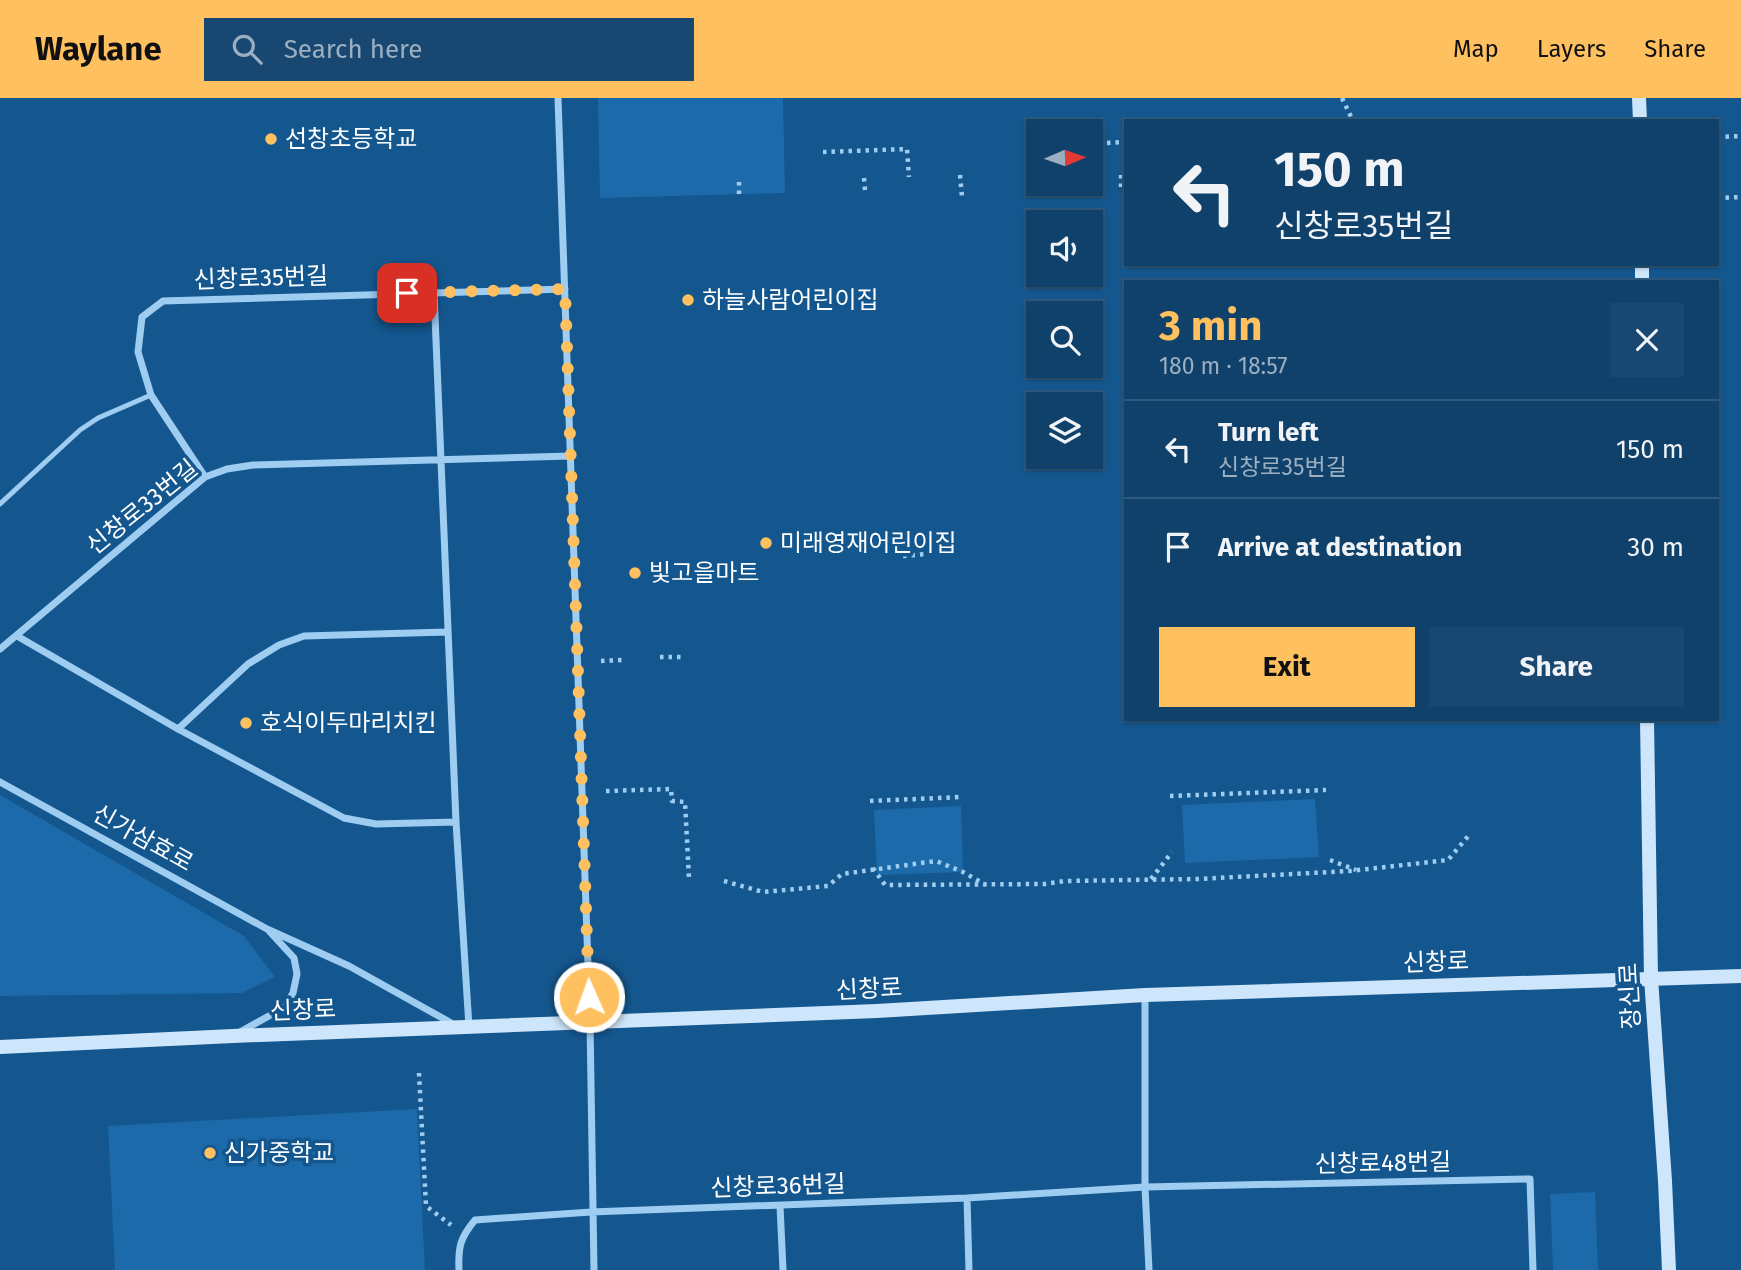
<!DOCTYPE html>
<html lang="en">
<head>
<meta charset="utf-8">
<style>
	:root { --surface:#0f416b; --page:#184871; --text:#f1f3f6; --muted:#9bafc1; --line:#2f5a7e; --accent:#ffc05f }
	body { margin:0; font-family:"Fira Sans","Noto Sans KR",sans-serif; background:var(--page); color:var(--text); height:100vh; display:flex; flex-direction:column; font-size:26px; white-space:nowrap }
	* { box-sizing:border-box; margin:0 }
	p { font-size:23px; color:var(--muted) }
	.icon { flex:none; width:38px; height:38px; fill:none; stroke:currentColor; stroke-width:2; stroke-linecap:round; stroke-linejoin:round }
	.map { position:relative; flex:1; overflow:hidden }
	.details { position:absolute; left:1124px; top:182px; width:595px; height:441px; display:flex; flex-direction:column; background:var(--surface); border-radius:0px; box-shadow:0 2px 5px #0004,0 0 0 2px var(--line) }
	.details>* { flex:none }
	.top-card { position:absolute; left:1124px; top:21px; width:595px; height:147px; border-radius:0px; box-shadow:0 2px 5px #0004,0 0 0 2px var(--line); background:#0f416b; color:var(--text); overflow:hidden }
	.needle { width:46px; rotate:88deg }
	.buttons { position:absolute; left:1026px; top:21px; display:grid; gap:14px }
	.buttons a { display:grid; place-items:center; width:77px; height:77px; border-radius:0px; background:var(--surface); box-shadow:0 2px 5px #0004,0 0 0 2px var(--line); font-size:35px }
	.pin { position:absolute; display:grid; place-items:center; width:60px; height:60px; color:#fff; margin:-30px; border-radius:14px; box-shadow:0 4px 10px #0006 }
	.me { position:absolute; width:77px; margin:-38px; rotate:358deg; stroke-linejoin:round; filter:drop-shadow(0 0 5px #0008) }
	.turn { display:flex; align-items:center; gap:24px; height:147px; padding:0 35px; font-size:32px }
	.turn .icon { width:91px; height:91px; stroke-width:2.5 }
	.turn b { display:block; font-size:49px; line-height:60px }
	.round { display:grid; place-items:center; flex:none; width:74px; height:74px; border-radius:0px; background:var(--page) }
	.overview { display:flex; align-items:center; justify-content:space-between; height:119px; padding:0 35px }
	h1 { font-size:42px; font-weight:700; line-height:52px; color:var(--accent) }
	.cta { display:flex; gap:14px; margin-top:auto; padding:14px 35px }
	.cta a { flex:1; height:80px; border-radius:0px; background:var(--accent); color:#111; font-size:28px; font-weight:700; line-height:80px; text-align:center }
	.cta a+a { background:var(--page); color:var(--text) }
	ul { padding:0; list-style:none }
	li { display:flex; align-items:center; gap:21px; height:98px; padding:0 35px; border-top:2px solid var(--line) }
	li div { flex:1 }
	li b { display:block; font-size:26px }
	li em { font-style:normal }
	header { display:flex; align-items:center; gap:42px; box-sizing:border-box; height:98px; padding:0 35px; background:var(--accent); color:#111 }
	header strong { font-size:33px }
	nav { display:flex; gap:38px; margin-inline-start:auto; font-size:24px }
	.search { width:490px; height:63px; background:var(--page); display:flex; align-items:center; gap:18px; box-sizing:border-box; padding:0 24px; border-radius:0px; color:var(--muted); font-size:26px }
	.map>svg:first-child { display:block }
	.green { fill:#1c6aa9 }
	.lines { fill:none; stroke-linecap:round; stroke-linejoin:round }
	.path { stroke:#9fcdf1; stroke-width:4.5; stroke-dasharray:3.5 5; stroke-linecap:butt }
	.lane { stroke:#9fcdf1; stroke-width:5 }
	.street { stroke:#9fcdf1; stroke-width:7 }
	.secondary { stroke:#cee6fb; stroke-width:14 }
	.route { stroke:#ffc05f; stroke-width:12; stroke-dasharray:0 21.6 }
	.poi-dot { fill:#ffc05f; stroke:#14578f; stroke-width:2.5 }
	.labels { text-anchor:middle; stroke-width:7; stroke-linejoin:round; paint-order:stroke }
	.poi-label { font-size:24px; fill:#fff; stroke:#14578f; text-anchor:start }
	.street-label { font-size:24px; fill:#fff; stroke:#14578f }
</style>
</head>
<body>
<header>
<strong>Waylane</strong>
<div class="search"><svg class="icon" aria-label="search" viewBox="0 0 24 24"><circle cx="10" cy="10" r="6"/><path d="M15 15l6 6"/></svg>Search here</div>
<nav><a>Map</a><a>Layers</a><a>Share</a></nav>
</header>
<div class="map">
<svg width="1741" height="1172" viewBox="0 0 1741 1172">
	<rect width="100%" height="100%" fill="#14578f"/>
	<path class="green" d="M598 0H783L785 95 600 100Z
		M0 697 244 838 275 879 242 895 0 898Z
		M1315 701 1319 759 1185 765 1182 707Z
		M961 708 963 774 877 777 874 712Z
		M417 1011 425 1172H115L108 1028Z
		M1595 1094 1598 1172H1553L1550 1096Z"/>
	<g class="lines">
		<path class="path" d="M1342 0 1353 23
			M1717 39 1741 38
			M1090 46 1125 44
			M823 54 907 51 909 79
			M960 77 962 99
			M864 80 865 92
			M1121 89V72
			M739 96V84
			M1717 100 1741 99
			M903 458 927 456
			M660 559H685
			M601 563 622 562
			M606 693 671 691 672 703 685 704 689 780
			M1170 698 1326 692
			M870 703 961 699
			M1330 762 1356 772
			M873 770 885 787 1045 786 1064 783 1197 781 1350 773 1448 762 1470 736
			M1151 781 1172 754
			M724 783 763 794 828 788 842 776 936 763 963 774 984 786
			M419 975 426 1108 451 1127"/>
		<path class="lane" d="M0 406 80 332 98 320 151 297"/>
		<path class="street" d="M558 0 590 925 594 1172
			M434 194 456 724 469 929
			M205 379 151 297 138 254 142 219 163 203 565 191
			M17 538 178 631 344 720 376 726 456 724
			M0 551 205 379 227 371 253 367 571 358
			M178 631 248 566 279 547 304 538 447 534
			M0 684 267 831 349 868 453 926
			M1145 897V1089L1149 1172
			M240 934 285 909 293 895 297 876 294 860 270 834
			M967 1100 969 1172
			M780 1108 783 1172
			M459 1172C458 1149 460 1140 475 1122L591 1114 967 1100 1145 1089 1530 1081 1533 1172"/>
		<path class="secondary" d="M1639 0 1640 23
			M1642 166V184
			M1647 621 1651 880 1665 1083 1669 1172
			M0 949 233 938 877 913 1145 897 1741 878"/>
	</g>
	<g class="lines">
		<path class="route" d="M407 195 565 191 589 899"/>
	</g>
	<g class="poi-dot">
		<circle cx="271" cy="41" r="7"/>
		<circle cx="688" cy="202" r="7"/>
		<circle cx="766" cy="445" r="7"/>
		<circle cx="635" cy="475" r="7"/>
		<circle cx="246" cy="625" r="7"/>
		<circle cx="210" cy="1055" r="7"/>
	</g>
	<g class="labels">
		<g class="poi-label">
			<text x="285" y="49">선창초등학교</text>
			<text x="702" y="210">하늘사람어린이집</text>
			<text x="780" y="453">미래영재어린이집</text>
			<text x="649" y="483">빛고을마트</text>
			<text x="260" y="633">호식이두마리치킨</text>
			<text x="224" y="1063">신가중학교</text>
		</g>
		<g class="street-label">
			<text transform="translate(261 180) rotate(-2)" y="8">신창로35번길</text>
			<text transform="translate(142 409) rotate(-39)" y="8">신창로33번길</text>
			<text transform="translate(143 740) rotate(29)" y="8">신가삼효로</text>
			<text transform="translate(1436 864) rotate(-2)" y="8">신창로</text>
			<text transform="translate(869 891) rotate(-3)" y="8">신창로</text>
			<text transform="translate(1630 898) rotate(-93)" y="8">장신로</text>
			<text transform="translate(303 912) rotate(-2)" y="8">신창로</text>
			<text transform="translate(1383 1065) rotate(-1)" y="8">신창로48번길</text>
			<text transform="translate(778 1088) rotate(-2)" y="8">신창로36번길</text>
		</g>
	</g>
</svg>
<div class="buttons">
<a><svg class="needle" viewBox="-14 -14 28 28"><path d="M0-13l5 13h-10z" fill="#e53935"/><path d="M0 13l5-13h-10z" fill="#9bafc1"/></svg></a>
<a><svg class="icon" aria-label="sound" viewBox="0 0 24 24"><path d="M4 9h4l5-4v14l-5-4H4zM17 9q2 3 0 6"/></svg></a>
<a><svg class="icon" aria-label="search" viewBox="0 0 24 24"><circle cx="10" cy="10" r="6"/><path d="M15 15l6 6"/></svg></a>
<a><svg class="icon" aria-label="layers" viewBox="0 0 24 24"><path d="M12 4l9 5-9 5-9-5zM3 14l9 5 9-5"/></svg></a>
</div>
<div class="pin" style="left:407px;top:195px;background:#d93025"><svg class="icon" aria-label="arrive" viewBox="0 0 24 24"><path d="M6 21V4h12l-3 4 3 4H6"/></svg></div>
<svg class="me" style="left:589px;top:899px" viewBox="-20 -20 40 40"><circle r="17" fill="#ffc05f" stroke="#fff" stroke-width="3"/><path d="M0-11L8 9 0 5-8 9z" fill="#fff"/></svg>
<div class="top-card">
<div class="turn"><svg class="icon" aria-label="left" viewBox="0 0 24 24"><path d="M17 20v-9H6M10 6l-5 5 5 5"/></svg><div><b>150 m</b>신창로35번길</div></div>
</div>
<section class="details">
<div class="overview"><div><h1>3 min</h1><p>180 m · 18:57</p></div><a class="round"><svg class="icon" aria-label="close" viewBox="0 0 24 24"><path d="M6 6l12 12M18 6L6 18"/></svg></a></div>
<ul>
<li><svg class="icon" aria-label="left" viewBox="0 0 24 24"><path d="M17 20v-9H6M10 6l-5 5 5 5"/></svg><div><b>Turn left</b><p>신창로35번길</p></div><em>150 m</em></li>
<li><svg class="icon" aria-label="arrive" viewBox="0 0 24 24"><path d="M6 21V4h12l-3 4 3 4H6"/></svg><div><b>Arrive at destination</b></div><em>30 m</em></li>
</ul>
<div class="cta"><a>Exit</a><a>Share</a></div>
</section>
</div>
</body>
</html>
